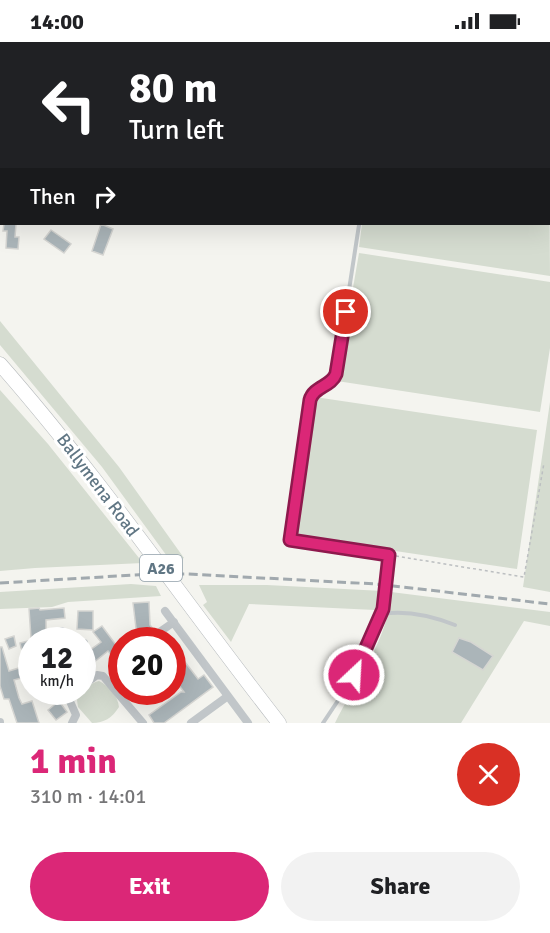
<!DOCTYPE html>
<html lang="en">
<head>
<meta charset="utf-8">
<style>
	:root { --surface:#fff; --page:#f2f2f2; --text:#202124; --muted:#757577; --accent:#db2777 }
	body { margin:0; font-family:Signika,sans-serif; background:var(--page); color:var(--text); height:100vh; display:flex; flex-direction:column; font-size:22px; white-space:nowrap }
	* { box-sizing:border-box; margin:0 }
	p { font-size:20px; color:var(--muted) }
	.icon { flex:none; width:33px; height:33px; fill:none; stroke:currentColor; stroke-width:2; stroke-linecap:round; stroke-linejoin:round }
	.map { position:relative; height:681px; overflow:hidden }
	.details { display:flex; flex-direction:column; background:var(--surface); flex:1 }
	.details>* { flex:none }
	.top-card { position:absolute; left:0px; top:0px; width:550px; height:183px; box-shadow:0 6px 24px #0002; background:#202124; color:#fff; overflow:hidden }
	.speed { position:absolute; left:18px; top:585px; display:flex; gap:12px; font-size:30px; font-weight:700; text-align:center }
	.speed>* { display:grid; place-content:center; width:78px; height:78px; border-radius:50%; background:var(--surface); box-shadow:0 6px 24px #0002; line-height:1 }
	.speed small { font-size:15px; font-weight:400 }
	.speed .limit { border:9px solid #d22; background:#fff; color:#111 }
	.pin { position:absolute; display:grid; place-items:center; width:51px; height:51px; color:#fff; margin:-26px; border:3px solid #fff; border-radius:50%; box-shadow:0 2px 6px #0007 }
	.me { position:absolute; width:66px; margin:-33px; rotate:25deg; stroke-linejoin:round; filter:drop-shadow(0 0 4px #0008) }
	.turn { display:flex; align-items:center; gap:21px; height:126px; padding:0 30px; font-size:27px }
	.turn .icon { width:78px; height:78px; stroke-width:2.5 }
	.turn b { display:block; font-size:42px; line-height:51px }
	.then { display:flex; align-items:center; height:57px; padding:0 30px; background:#0003; gap:12px; font-size:22px }
	.round { display:grid; place-items:center; flex:none; width:63px; height:63px; border-radius:32px; background:var(--page) }
	.overview { display:flex; align-items:center; justify-content:space-between; height:102px; padding:0 30px }
	h1 { font-size:36px; font-weight:800; line-height:45px; color:var(--accent) }
	.primary-button { display:flex; gap:12px; margin-top:auto; padding:12px 30px }
	.primary-button a { flex:1; height:69px; border-radius:36px; background:var(--accent); color:#fff; font-size:24px; font-weight:800; line-height:69px; text-align:center }
	.primary-button a+a { background:var(--page); color:var(--text) }
	.status { display:flex; justify-content:space-between; align-items:center; height:42px; padding:0 30px; background:var(--surface); direction:ltr }
	.status svg { height:16px; fill:currentColor }
	.map>svg:first-child { display:block }
	.green { fill:#d5dcd0 }
	.building { fill:#abb5b9; stroke:#d5d5d2; stroke-width:1.5 }
	.lines { fill:none; stroke-linecap:round; stroke-linejoin:round }
	.highway-casing { stroke:#b5b9bc; stroke-width:15 }
	.path { stroke:#bcbfc1; stroke-width:1.5; stroke-dasharray:3 3; stroke-linecap:butt }
	.lane { stroke:#c1c6c9; stroke-width:4 }
	.street { stroke:#c1c6c9; stroke-width:8 }
	.highway { stroke:#fff; stroke-width:14 }
	.rail { stroke:#a1a9ae; stroke-width:3; stroke-dasharray:9 4.5; stroke-linecap:butt }
	.route-casing { stroke:#8e194d; stroke-width:15 }
	.route { stroke:#db2777; stroke-width:10 }
	.labels { text-anchor:middle; stroke-width:6; stroke-linejoin:round; paint-order:stroke }
	.shield { fill:#fff; stroke:#909fa9; stroke-width:1.5 }
	.shield-label { font-size:16px; font-weight:bold; fill:#607684 }
	.street-label { font-size:18px; fill:#607684; stroke:#fff }
</style>
</head>
<body>
<div class="status"><b>14:00</b><svg viewBox="0 0 49 12"><path d="M0 12V9h3v3zM5 12V6h3v6zM10 12V3h3v9zM15 12V0h3v12zM26 1h20v11H26zM47 4h2v5h-2z"/></svg></div>
<div class="map">
<svg width="550" height="681" viewBox="0 0 550 681">
	<rect width="100%" height="100%" fill="#f4f4ef"/>
	<path class="green" d="M549 102 550 234 359 205 362 182H549Z
		M359 211 550 240V306L540 370 337 339Z
		M0 279 119 425 184 516 172 521 102 425 0 303Z
		M0 348 48 402 143 521 35 526 0 529Z
		M315 355 537 388 517 527 294 494Z
		M550 360V550L523 545Z
		M131 542 156 544 161 554 68 560 52 565 0 567V550Z
		M199 543H267L383 549 380 560 375 568 249 562 231 600 203 563 207 560Z
		M391 550 550 570V584L524 579 461 681H335C355 640 389 597 391 550Z
		M99 639C109 644 118 654 119 665 112 676 104 681 92 681L78 665 77 658C80 650 90 641 99 639Z"/>
	<path class="building" d="M4 182H16L15 195H19L18 207 6 206 7 189H3Z
		M101 182 113 187 103 213 92 209Z
		M51 188 71 202 64 211 44 197Z
		M149 560 150 583 161 598H144L136 586 133 561Z
		M39 566 40 568 64 566 65 576 46 578V595L31 596 29 567Z
		M78 569H93V588L77 587Z
		M102 584 116 603 122 598V625L108 609 88 625 82 618V614L101 600 93 590Z
		M14 594 16 604 9 607 5 597Z
		M459 596 471 600 493 614 483 628 452 610Z
		M32 598V619L21 606 20 601Z
		M172 603 198 637 204 633 213 645 164 681H154L149 673 181 650H184L172 634Z
		M0 605H2L9 629 22 625 25 635 14 638 19 656 22 662 32 659 39 681H17L9 657H4L0 644Z
		M59 659 67 670 56 678 48 668Z"/>
	<g class="lines">
		<g class="highway-casing">
			<path id="highway" d="M0 322C100 436 186 562 279 681"/>
		</g>
		<path class="path" d="M396 514 524 535 544 421"/>
		<path class="lane" d="M0 133 2 131
			M382 572C407 568 432 574 455 583
			M323 681 347 645 383 568 389 513 290 498 310 358C314 344 331 345 336 332L359 183"/>
		<path class="street" d="M165 569 228 654 191 681
			M62 589 65 598
			M161 589 174 580
			M82 601H84
			M82 644 97 633 103 634 143 681
			M228 654 248 681
			M0 680V681
			M72 681 76 673 69 657 75 650"/>
		<use href="#highway" class="highway"/>
		<path class="rail" d="M0 541 152 532H187L376 542 550 562"/>
	</g>
	<g class="lines">
		<g class="route-casing">
			<path id="route" d="M346 270 336 332C331 345 314 344 310 358L290 498 389 513 383 567 354 633"/>
		</g>
		<use href="#route" class="route"/>
	</g>
	<g class="labels">
		<rect class="shield" x="140" y="513" width="42" height="26" rx="4.5"/>
		<g class="shield-label">
			<text x="161" y="532">A26</text>
		</g>
		<g class="street-label">
			<text transform="translate(98 443) rotate(53)" y="6">Ballymena Road</text>
		</g>
	</g>
</svg>
<div class="speed"><div>12<small>km/h</small></div><div class="limit">20</div></div>
<div class="pin" style="left:346px;top:270px;background:#d93025"><svg class="icon" aria-label="arrive" viewBox="0 0 24 24"><path d="M6 21V4h12l-3 4 3 4H6"/></svg></div>
<svg class="me" style="left:354px;top:633px" viewBox="-20 -20 40 40"><circle r="17" fill="#db2777" stroke="#fff" stroke-width="3"/><path d="M0-11L8 9 0 5-8 9z" fill="#fff"/></svg>
<div class="top-card">
<div class="turn"><svg class="icon" aria-label="left" viewBox="0 0 24 24"><path d="M17 20v-9H6M10 6l-5 5 5 5"/></svg><div><b>80 m</b>Turn left</div></div>
<div class="then">Then<svg class="icon" aria-label="right" viewBox="0 0 24 24"><path d="M7 20v-9h11M14 6l5 5-5 5"/></svg></div>
</div>
</div>
<section class="details">
<div class="overview"><div><h1>1 min</h1><p>310 m · 14:01</p></div><a class="round" style="background:#d93025;color:#fff"><svg class="icon" aria-label="close" viewBox="0 0 24 24"><path d="M6 6l12 12M18 6L6 18"/></svg></a></div>
<div class="primary-button"><a>Exit</a><a>Share</a></div>
</section>
</body>
</html>
